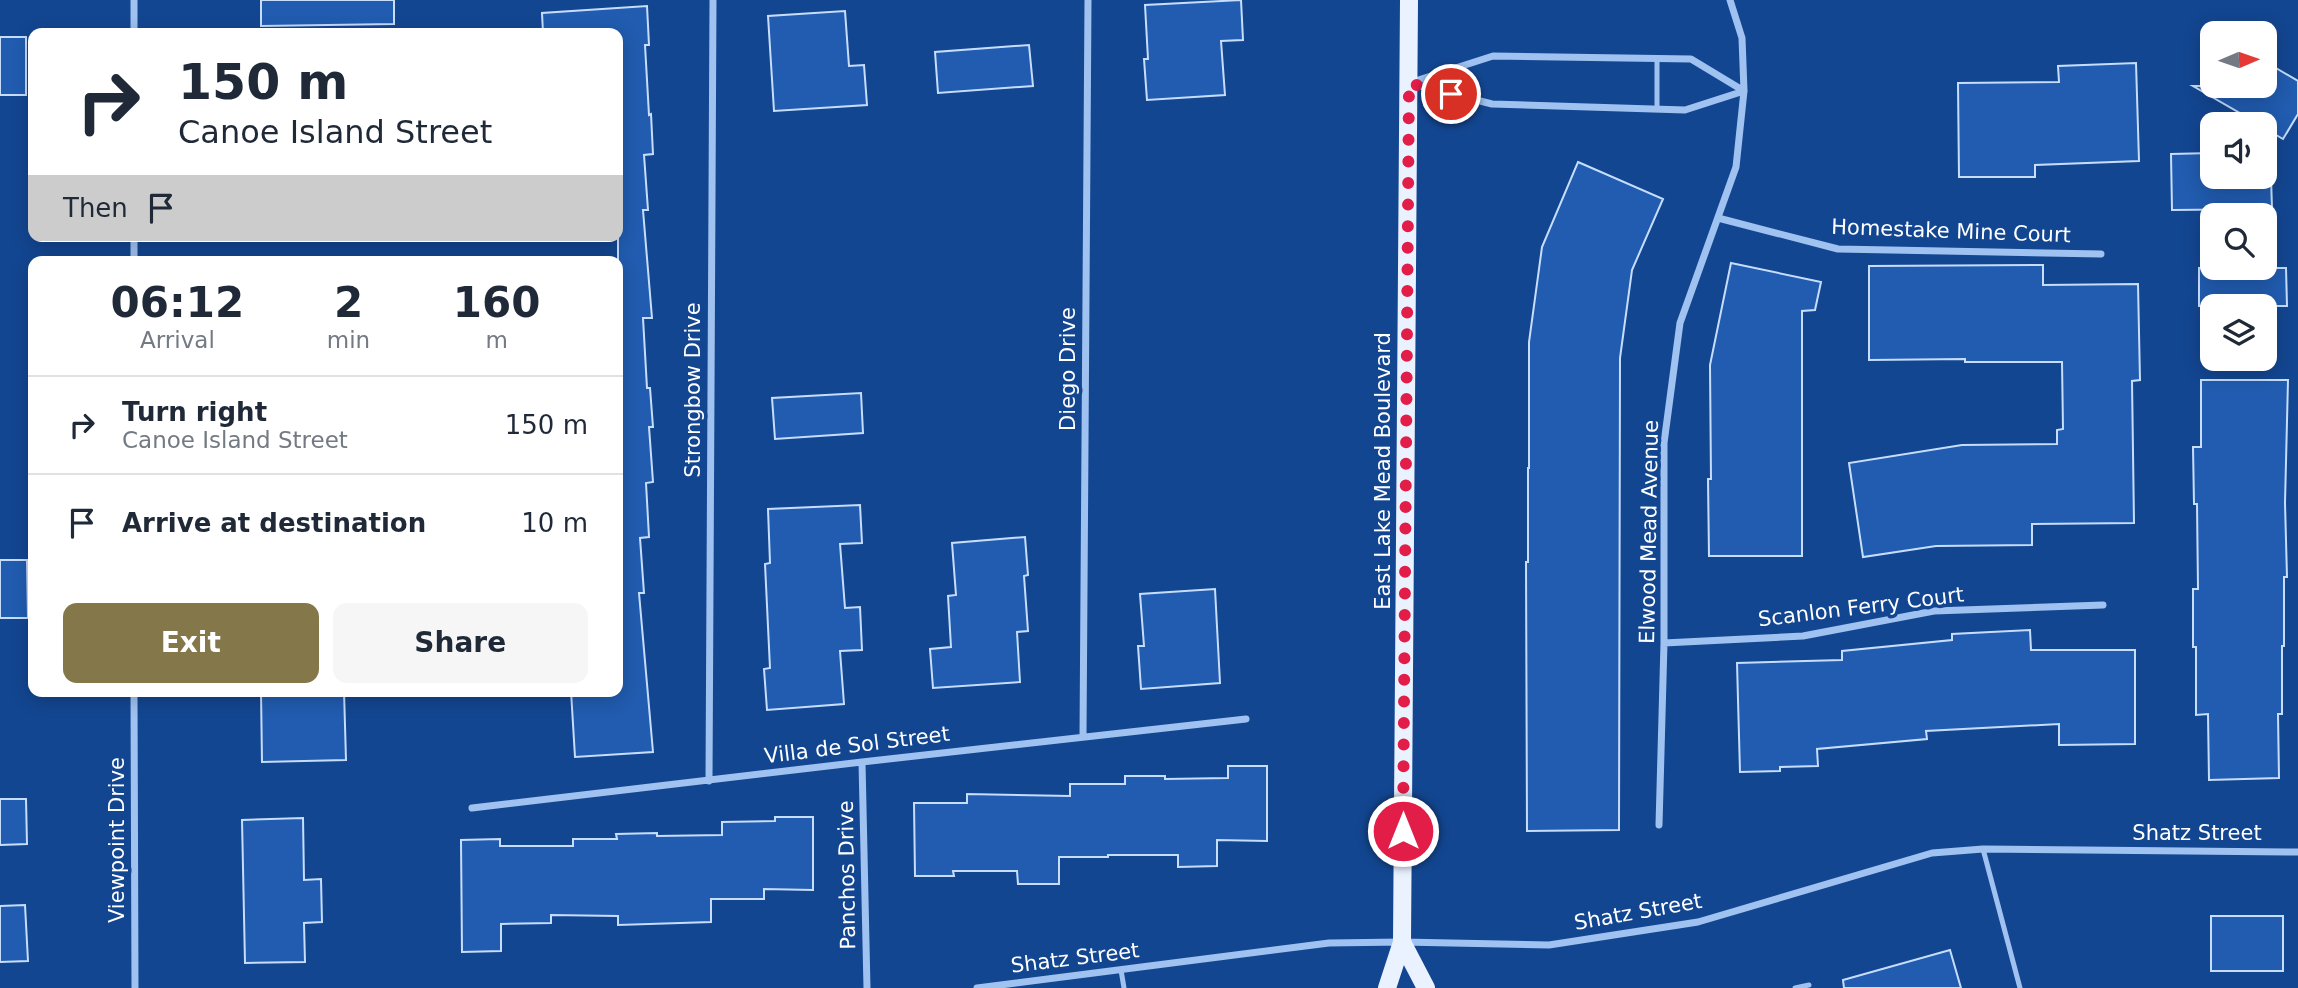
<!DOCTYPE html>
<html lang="en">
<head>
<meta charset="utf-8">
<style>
	:root { --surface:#fff; --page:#f6f6f7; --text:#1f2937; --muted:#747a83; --line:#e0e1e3; --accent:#847749 }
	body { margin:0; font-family:"DejaVu Sans",sans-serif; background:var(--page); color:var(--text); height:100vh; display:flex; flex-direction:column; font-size:26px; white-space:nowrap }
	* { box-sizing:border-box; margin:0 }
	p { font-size:23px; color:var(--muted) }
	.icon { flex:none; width:38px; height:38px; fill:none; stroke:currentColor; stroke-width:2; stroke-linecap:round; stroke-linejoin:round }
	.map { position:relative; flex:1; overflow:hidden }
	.side { position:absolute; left:28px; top:256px; width:595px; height:441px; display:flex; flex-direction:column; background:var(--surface); border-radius:14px; box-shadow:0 4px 18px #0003 }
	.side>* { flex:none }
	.banner { position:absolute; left:28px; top:28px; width:595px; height:214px; border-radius:14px; box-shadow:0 4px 18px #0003; background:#fff; color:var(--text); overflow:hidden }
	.needle { width:46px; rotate:88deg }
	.buttons { position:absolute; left:2200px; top:21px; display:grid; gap:14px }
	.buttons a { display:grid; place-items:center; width:77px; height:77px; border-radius:14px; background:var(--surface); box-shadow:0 4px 18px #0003; font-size:35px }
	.pin { position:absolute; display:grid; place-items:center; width:60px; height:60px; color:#fff; margin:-30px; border:4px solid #fff; border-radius:50%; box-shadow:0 2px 7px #0007 }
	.me { position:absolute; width:77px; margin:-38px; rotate:0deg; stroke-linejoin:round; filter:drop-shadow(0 0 5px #0008) }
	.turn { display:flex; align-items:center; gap:24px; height:147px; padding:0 35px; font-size:32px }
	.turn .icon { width:91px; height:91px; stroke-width:2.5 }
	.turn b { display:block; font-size:49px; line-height:60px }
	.then { display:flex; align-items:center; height:66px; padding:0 35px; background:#0003; gap:14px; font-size:26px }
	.eta { display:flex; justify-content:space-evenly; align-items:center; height:119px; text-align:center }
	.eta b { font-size:42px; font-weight:700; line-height:49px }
	.button { display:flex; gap:14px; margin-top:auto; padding:14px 35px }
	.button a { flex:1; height:80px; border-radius:14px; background:var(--accent); color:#fff; font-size:28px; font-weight:700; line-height:80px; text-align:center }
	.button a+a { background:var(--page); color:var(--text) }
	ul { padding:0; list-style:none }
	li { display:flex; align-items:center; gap:21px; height:98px; padding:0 35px; border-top:2px solid var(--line) }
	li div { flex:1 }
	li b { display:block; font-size:26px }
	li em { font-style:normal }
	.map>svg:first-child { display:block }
	.building { fill:#215cb0; stroke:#c7ddfc; stroke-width:2 }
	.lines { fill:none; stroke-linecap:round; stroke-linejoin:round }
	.service { stroke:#a0c2f1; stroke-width:5 }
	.minor { stroke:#a0c2f1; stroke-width:7 }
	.primary { stroke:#eaf2ff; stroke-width:18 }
	.route { stroke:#e11d48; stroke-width:12; stroke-dasharray:0 21.6 }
	.labels { text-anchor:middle; stroke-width:7; stroke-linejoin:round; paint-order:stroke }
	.street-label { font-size:21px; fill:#fff; stroke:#134691 }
</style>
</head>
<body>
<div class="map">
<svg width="2298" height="988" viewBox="0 0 2298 988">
	<rect width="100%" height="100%" fill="#134691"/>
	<path class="building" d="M261 0H394V24L261 26Z
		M1241 0 1243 40 1221 41 1225 95 1147 100 1144 59H1148L1145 5Z
		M647 6 649 45H645L649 115 651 114 653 154 644 155 648 210H643L652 318H643L647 388H650L653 427H649L653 482 646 483 649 537 640 538 644 593H639L653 752 575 757 571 691H618V33H543L542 13Z
		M845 11 849 66 864 65 867 105 774 111 768 16Z
		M0 37H26V95H0Z
		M1029 45 1033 86 938 93 935 52Z
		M2264 61 2298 81V114L2283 139 2264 128V124H2259L2193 86H2264Z
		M2136 63 2139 161 2035 165V177H1959L1958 83 2059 82 2058 66Z
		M2212 153V177H2271L2272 209 2172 210 2171 154Z
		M1578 162 1663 199 1632 270 1620 358 1619 830 1527 831 1526 562H1528V468H1529V342L1542 247Z
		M1731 263 1821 282 1815 310 1802 311V556H1709L1708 479H1711L1710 365Z
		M2043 265V285L2138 284 2140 380 2132 381 2134 523 2032 524V545L1936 546 1863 557 1849 463 1962 445 2057 444V430L2063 429 2062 362H1965V359L1869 360V266Z
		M2199 268H2286L2287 306H2199Z
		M2201 380H2288L2285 503 2287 577H2284V646H2282V714H2278L2279 778 2209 780 2208 714 2196 715V647H2193V589H2198L2197 504H2194L2193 447H2201Z
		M861 393 863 433 775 439 772 398Z
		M860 505 862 543 840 544 845 608 860 607 862 650 840 651 844 704 767 710 764 669 770 668 765 564 770 563 768 509Z
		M1025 537 1028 575 1024 576 1028 631 1017 632 1020 682 933 688 930 649 951 647 948 596 956 595 952 543Z
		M0 560H27L28 618H0Z
		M1215 589 1220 683 1141 689 1138 646H1144L1140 594Z
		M2030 630 2031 650H2135V744L2059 745V724L1926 731 1927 739 1817 749 1818 766 1780 767V771L1740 772 1737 663 1842 660V651L1952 640V634Z
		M261 691H344L346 760 262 762Z
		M1228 766H1267V841L1217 840V866L1178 867V855H1108V857H1059V884H1018L1017 871H953L954 876H915L914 803H967V794L1070 796V784H1125V776H1165V779L1228 778Z
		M0 799H26L27 844 0 845Z
		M775 817H813V890L764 889V899H711V922L618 925V916L551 915V923L501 924V951L462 952 461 840 500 839V846H573V839H617L616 834 657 833V836L722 835V822L775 821Z
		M303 818 304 880 321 879 322 922 304 923 305 962 245 963 242 820Z
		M25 905 28 961 0 962V906Z
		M2211 916H2283V971H2211Z
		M1950 950 1961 988H1844L1843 980Z"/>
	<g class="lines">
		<path class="service" d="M1657 59V109
			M1983 849 2020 988
			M1121 970 1124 988
			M1795 988 1809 985"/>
		<path class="minor" d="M134 0V33
			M1409 83 1493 56 1691 59 1744 91
			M1409 83 1492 104 1685 110 1744 91
			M1718 218 1838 249 2101 254
			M134 236V261
			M1664 643 1803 636 1934 611 2103 605
			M134 691 135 988
			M1083 737 1088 0
			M862 762 867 988
			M709 781 713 0
			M472 808 862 762 1246 719
			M1659 825 1664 643V443L1680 323 1736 167 1744 91 1742 38 1730 0
			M977 988 1329 943 1402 942 1549 945 1698 922 1932 853 1983 849 2298 852"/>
		<path class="primary" d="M1402 942 1426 988
			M1387 988 1402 942 1409 0"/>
	</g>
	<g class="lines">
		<path class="route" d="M1403 831 1409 83 1451 94"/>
	</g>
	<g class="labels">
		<g class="street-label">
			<text transform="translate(1951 231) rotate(2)" y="7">Homestake Mine Court</text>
			<text transform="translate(1068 369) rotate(-90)" y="7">Diego Drive</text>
			<text transform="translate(693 390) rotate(-90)" y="7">Strongbow Drive</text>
			<text transform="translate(1383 471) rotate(-90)" y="7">East Lake Mead Boulevard</text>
			<text transform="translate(1649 532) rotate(-89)" y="7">Elwood Mead Avenue</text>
			<text transform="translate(1861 607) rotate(-7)" y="7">Scanlon Ferry Court</text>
			<text transform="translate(857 745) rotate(-7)" y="7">Villa de Sol Street</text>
			<text x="2197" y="840">Shatz Street</text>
			<text transform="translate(117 840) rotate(-90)" y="7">Viewpoint Drive</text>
			<text transform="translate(847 875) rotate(-91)" y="7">Panchos Drive</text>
			<text transform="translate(1638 912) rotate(-10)" y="7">Shatz Street</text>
			<text transform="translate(1075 958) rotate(-7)" y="7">Shatz Street</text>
		</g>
	</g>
</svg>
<div class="buttons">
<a><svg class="needle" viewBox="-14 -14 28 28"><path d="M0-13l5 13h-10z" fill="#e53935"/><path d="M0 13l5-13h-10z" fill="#747a83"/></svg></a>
<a><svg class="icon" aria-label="sound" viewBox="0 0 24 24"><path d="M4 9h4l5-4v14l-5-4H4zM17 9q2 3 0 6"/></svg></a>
<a><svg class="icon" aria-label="search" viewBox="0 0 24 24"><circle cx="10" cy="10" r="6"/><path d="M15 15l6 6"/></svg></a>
<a><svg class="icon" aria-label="layers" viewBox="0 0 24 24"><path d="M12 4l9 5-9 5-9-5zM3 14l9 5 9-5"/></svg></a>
</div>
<div class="pin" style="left:1451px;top:94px;background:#d93025"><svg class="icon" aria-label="arrive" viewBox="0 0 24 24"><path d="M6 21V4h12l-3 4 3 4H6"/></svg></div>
<svg class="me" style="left:1403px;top:831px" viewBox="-20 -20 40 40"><circle r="17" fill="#e11d48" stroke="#fff" stroke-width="3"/><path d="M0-11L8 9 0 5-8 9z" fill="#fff"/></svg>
<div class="banner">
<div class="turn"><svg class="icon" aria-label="right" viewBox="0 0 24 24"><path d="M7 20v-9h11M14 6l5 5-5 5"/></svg><div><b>150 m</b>Canoe Island Street</div></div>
<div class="then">Then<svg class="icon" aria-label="arrive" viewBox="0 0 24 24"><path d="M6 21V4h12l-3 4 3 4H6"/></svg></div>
</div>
<section class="side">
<div class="eta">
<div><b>06:12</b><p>Arrival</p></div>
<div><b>2</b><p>min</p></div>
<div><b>160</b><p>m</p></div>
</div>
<ul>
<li><svg class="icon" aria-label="right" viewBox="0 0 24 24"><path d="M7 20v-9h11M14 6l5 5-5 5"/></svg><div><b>Turn right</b><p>Canoe Island Street</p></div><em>150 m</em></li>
<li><svg class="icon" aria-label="arrive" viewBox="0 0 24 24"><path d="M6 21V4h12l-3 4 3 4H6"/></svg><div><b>Arrive at destination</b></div><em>10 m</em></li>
</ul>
<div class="button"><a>Exit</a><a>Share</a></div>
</section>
</div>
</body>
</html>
